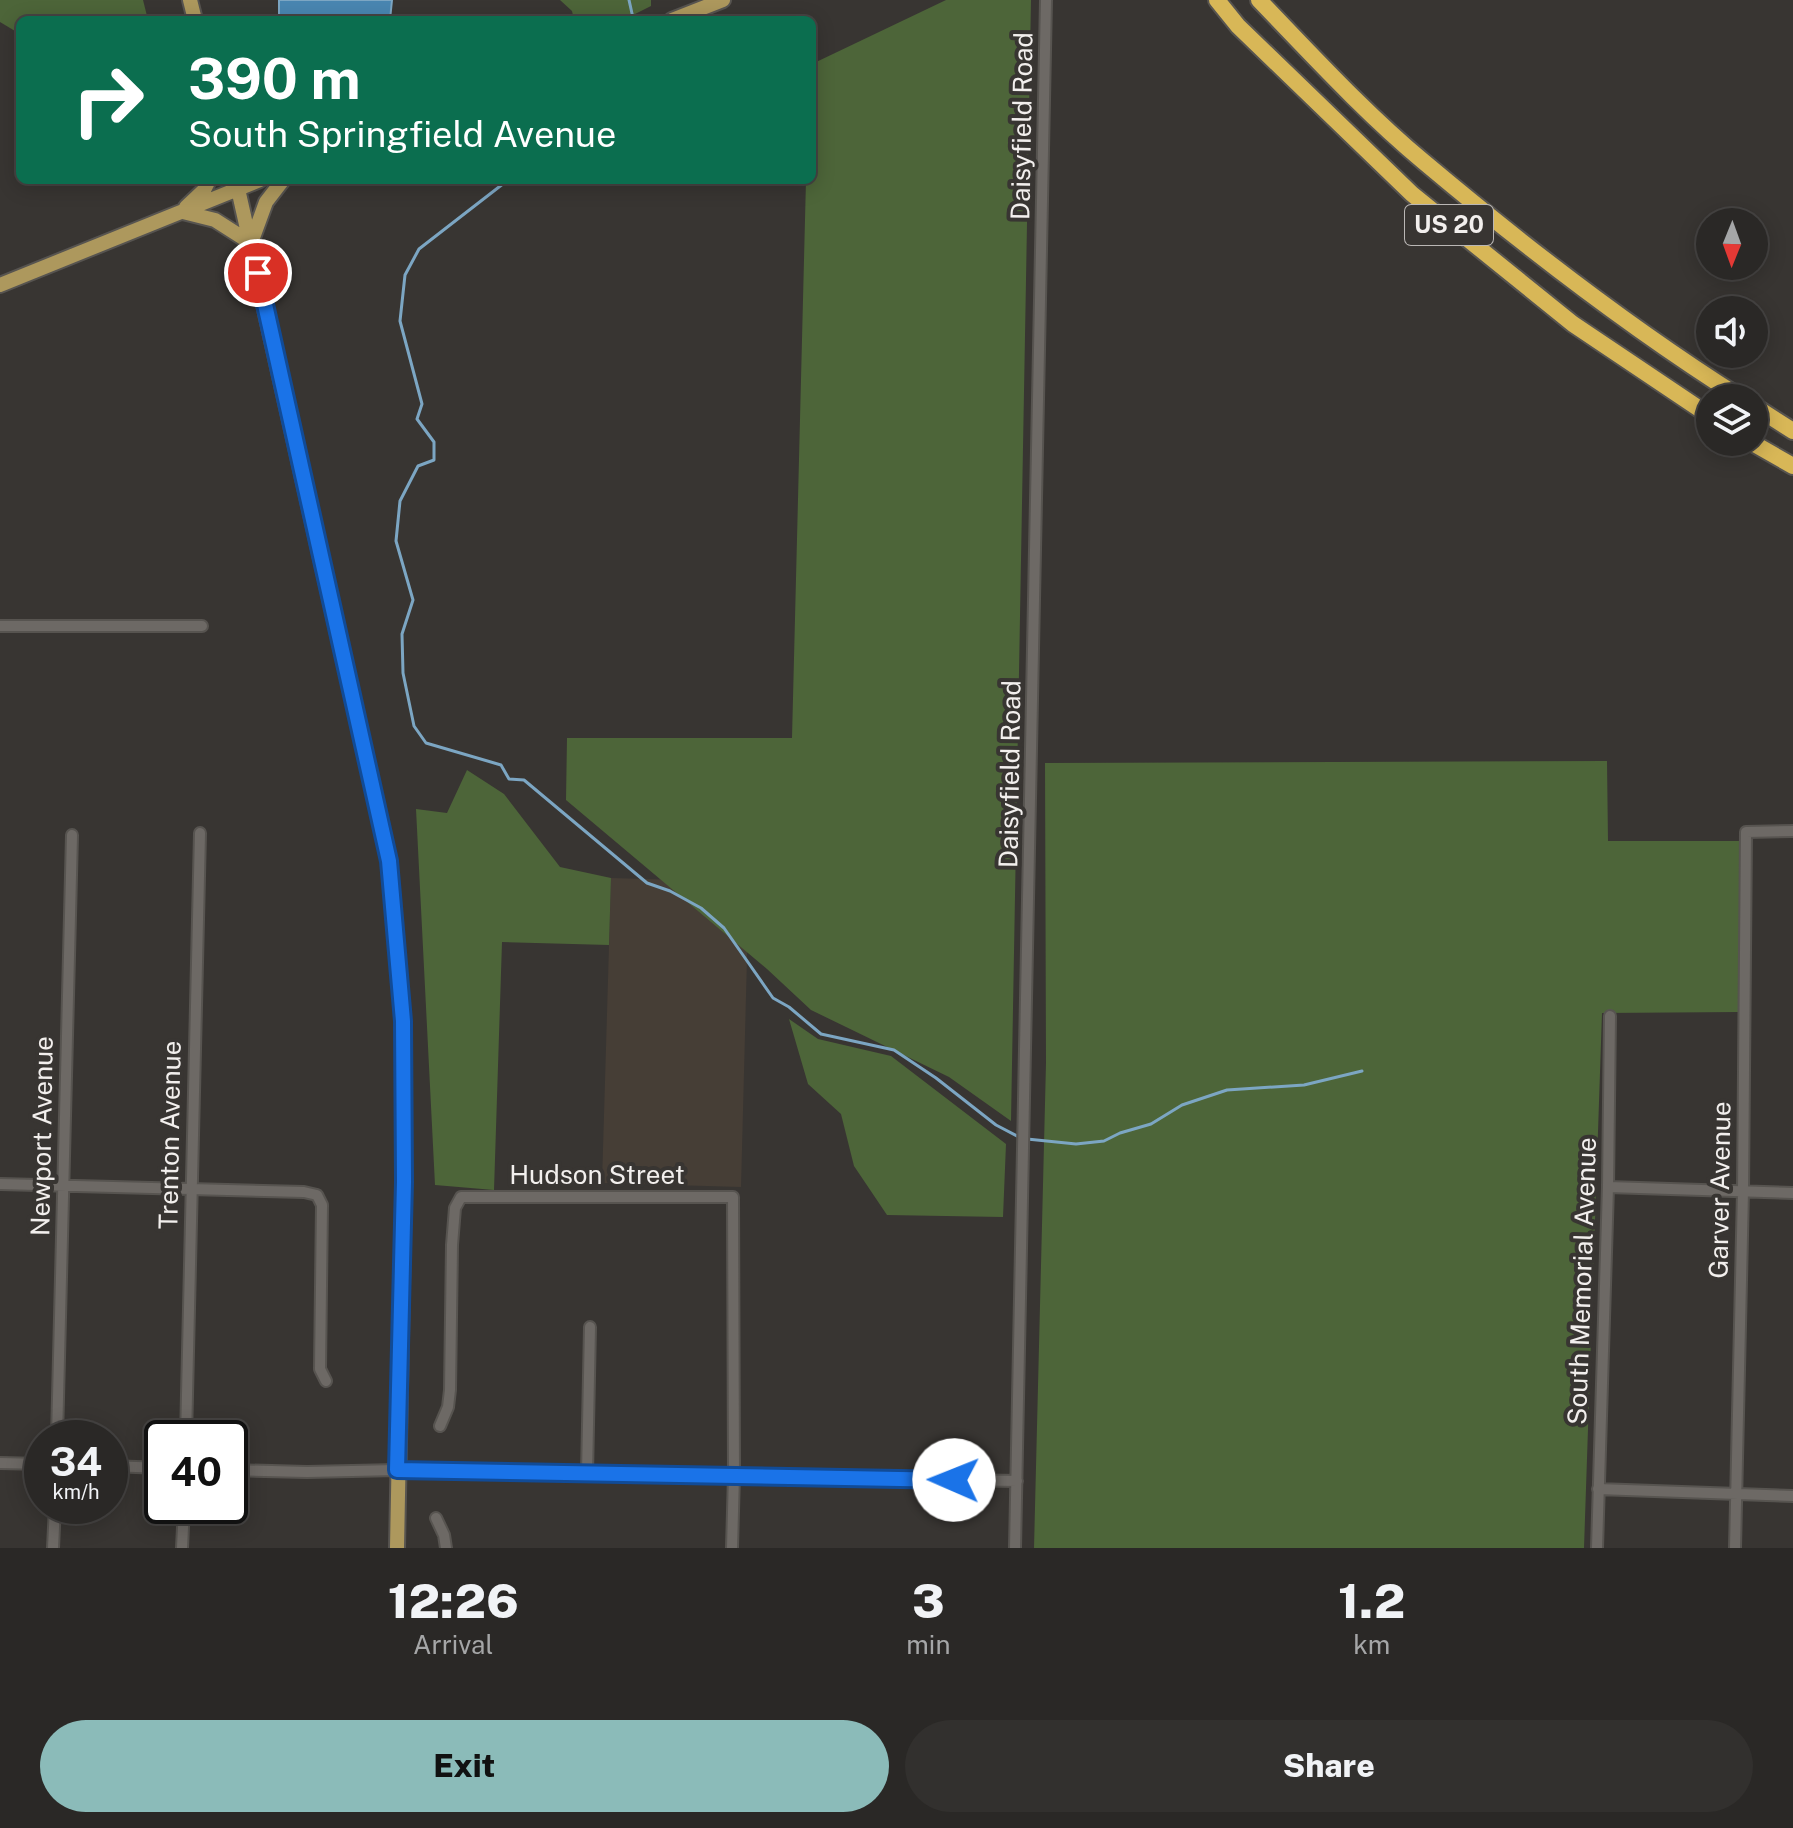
<!DOCTYPE html>
<html lang="en">
<head>
<meta charset="utf-8">
<style>
	:root { --surface:#2a2826; --page:#32302e; --text:#f1f3f6; --muted:#a5a6a7; --line:#464443; --accent:#8bbbb9 }
	body { margin:0; font-family:"Public Sans",sans-serif; background:var(--page); color:var(--text); height:100vh; display:flex; flex-direction:column; font-size:30px; white-space:nowrap }
	* { box-sizing:border-box; margin:0 }
	p { font-size:26px; color:var(--muted) }
	.icon { flex:none; width:44px; height:44px; fill:none; stroke:currentColor; stroke-width:2; stroke-linecap:round; stroke-linejoin:round }
	.map { position:relative; height:1548px; overflow:hidden }
	.sheet { display:flex; flex-direction:column; background:var(--surface); flex:1 }
	.sheet>* { flex:none }
	.hud { position:absolute; left:16px; top:16px; width:800px; height:168px; border-radius:12px; box-shadow:0 4px 20px #0003,0 0 0 2px var(--line); background:#0b6e4f; color:#fff; overflow:hidden }
	.needle { width:52px; rotate:181deg }
	.fabs { position:absolute; left:1696px; top:208px; display:grid; gap:16px }
	.fabs a { display:grid; place-items:center; width:72px; height:72px; border-radius:50%; background:var(--surface); box-shadow:0 4px 20px #0003,0 0 0 2px var(--line); font-size:40px }
	.speed { position:absolute; left:24px; top:1420px; display:flex; gap:16px; font-size:40px; font-weight:700; text-align:center }
	.speed>* { display:grid; place-content:center; width:104px; height:104px; border-radius:50%; background:var(--surface); box-shadow:0 4px 20px #0003,0 0 0 2px var(--line); line-height:1 }
	.speed small { font-size:20px; font-weight:400 }
	.speed .limit { border:4px solid #111; border-radius:12px; background:#fff; color:#111 }
	.pin { position:absolute; display:grid; place-items:center; width:68px; height:68px; color:#fff; margin:-34px; border:4px solid #fff; border-radius:50%; box-shadow:0 2px 8px #0007 }
	.me { position:absolute; width:88px; margin:-44px; rotate:271deg; stroke-linejoin:round; filter:drop-shadow(0 0 6px #0008) }
	.turn { display:flex; align-items:center; gap:28px; height:168px; padding:0 40px; font-size:36px }
	.turn .icon { width:104px; height:104px; stroke-width:2.5 }
	.turn b { display:block; font-size:56px; line-height:68px }
	.eta { display:flex; justify-content:space-evenly; align-items:center; height:136px; text-align:center }
	.eta b { font-size:48px; font-weight:800; line-height:56px }
	.action { display:flex; gap:16px; margin-top:auto; padding:16px 40px }
	.action a { flex:1; height:92px; border-radius:48px; background:var(--accent); color:#111; font-size:32px; font-weight:800; line-height:92px; text-align:center }
	.action a+a { background:var(--page); color:var(--text) }
	.map>svg:first-child { display:block }
	.built { fill:#463e36 }
	.green { fill:#4d6539 }
	.water { fill:#4986b1; stroke:#7ca6c3; stroke-width:2 }
	.lines { fill:none; stroke-linecap:round; stroke-linejoin:round }
	.stream { stroke:#7ca6c3; stroke-width:3 }
	.minor-casing { stroke:#575450; stroke-width:14 }
	.major-casing { stroke:#575450; stroke-width:18 }
	.highway-casing { stroke:#575450; stroke-width:20 }
	.minor { stroke:#6d6965; stroke-width:10 }
	.major { stroke:#ad985d; stroke-width:14 }
	.highway { stroke:#d8b757; stroke-width:16 }
	.route-casing { stroke:#114b97; stroke-width:20 }
	.route { stroke:#1a73e8; stroke-width:14 }
	.labels { text-anchor:middle; stroke-width:8; stroke-linejoin:round; paint-order:stroke }
	.shield { fill:#383532; stroke:#bab7b5; stroke-width:2 }
	.shield-label { font-size:24px; font-weight:bold; fill:#f2efed }
	.street-label { font-size:26px; fill:#f2efed; stroke:#383532 }
</style>
</head>
<body>
<div class="map">
<svg width="1793" height="1548" viewBox="0 0 1793 1548">
	<rect width="100%" height="100%" fill="#383532"/>
	<path class="built" d="M611 878 749 882 741 1187 602 1183Z"/>
	<path class="green" d="M0 0H143L148 20H20V34L0 22Z
		M560 0H651V6L623 20H574L572 11Z
		M946 0H1031L1011 1121 949 1077 811 1010 767 969 566 800 567 738H792L806 180H812V64Z
		M1607 761 1608 841H1740V1012L1602 1013 1584 1548H1034L1046 1063 1045 763Z
		M467 770 504 794 560 867 611 878 609 945 502 942 494 1190 435 1185 416 809 447 813Z
		M789 1019 818 1039 891 1056 1006 1144 1003 1217 887 1215 854 1166 841 1114 808 1084Z"/>
	<path class="water" d="M279 0H392L390 20H279Z"/>
	<g class="lines">
		<path class="stream" d="M629 0 633 18
			M508 180 419 249 405 275 400 321 422 404 417 419 434 442V460L418 466 400 501 396 541 413 600 402 634 403 673 414 726 426 743 501 765 509 779 524 780 647 883 670 891 701 908 724 928 773 998 789 1007 821 1034 894 1050 936 1078 996 1125 1019 1137
			M1027 1139 1076 1144 1104 1141 1120 1133 1151 1124 1182 1105 1227 1090 1304 1085 1362 1071"/>
		<g class="minor-casing">
			<path id="minor" d="M0 626H202
				M0 1184 304 1192 317 1195 322 1205 320 1369 326 1381
				M1608 1187 1793 1193
				M440 1426 448 1407 450 1390 452 1245 455 1208 461 1197H733L734 1475 732 1548
				M57 1438 72 835
				M186 1438 200 833
				M0 1463 42 1464
				M110 1466 162 1468
				M230 1470 307 1472 397 1470 1017 1481
				M587 1474 590 1327
				M1598 1489 1793 1496
				M436 1518 444 1535 446 1548
				M53 1548 55 1506
				M182 1548 184 1506
				M1015 1548 1046 0
				M1597 1548 1608 1187 1610 1016
				M1735 1548 1743 1191 1746 832 1793 831"/>
		</g>
		<g class="major-casing">
			<path id="major" d="M190 0 195 20
				M672 20 723 0
				M236 180 389 861 403 1021 404 1182 397 1548
				M186 207 204 190 209 180
				M183 212 215 220 251 243
				M251 243 266 202 283 180
				M0 285 260 180"/>
		</g>
		<g class="highway-casing">
			<path id="highway" d="M1217 0 1238 26 1412 194 1573 324 1710 416
				M1259 0C1312 55 1365 113 1424 162 1524 246 1630 328 1741 398
				M1754 406 1793 431
				M1751 442 1793 466"/>
		</g>
		<use href="#minor" class="minor"/>
		<use href="#major" class="major"/>
		<use href="#highway" class="highway"/>
	</g>
	<g class="lines">
		<g class="route-casing">
			<path id="route" d="M258 273 389 861 403 1021 404 1182 397 1470 954 1480"/>
		</g>
		<use href="#route" class="route"/>
	</g>
	<g class="labels">
		<rect class="shield" x="1405" y="205" width="88" height="40" rx="6"/>
		<g class="shield-label">
			<text x="1449" y="233">US 20</text>
		</g>
		<g class="street-label">
			<text transform="translate(1022 126) rotate(-89)" y="9">Daisyfield Road</text>
			<text transform="translate(1010 774) rotate(-89)" y="9">Daisyfield Road</text>
			<text transform="translate(170 1135) rotate(-89)" y="9">Trenton Avenue</text>
			<text transform="translate(42 1136) rotate(-89)" y="9">Newport Avenue</text>
			<text x="597" y="1184">Hudson Street</text>
			<text transform="translate(1720 1190) rotate(-89)" y="9">Garver Avenue</text>
			<text transform="translate(1582 1281) rotate(-88)" y="9">South Memorial Avenue</text>
		</g>
	</g>
</svg>
<div class="fabs">
<a><svg class="needle" viewBox="-14 -14 28 28"><path d="M0-13l5 13h-10z" fill="#e53935"/><path d="M0 13l5-13h-10z" fill="#a5a6a7"/></svg></a>
<a><svg class="icon" aria-label="sound" viewBox="0 0 24 24"><path d="M4 9h4l5-4v14l-5-4H4zM17 9q2 3 0 6"/></svg></a>
<a><svg class="icon" aria-label="layers" viewBox="0 0 24 24"><path d="M12 4l9 5-9 5-9-5zM3 14l9 5 9-5"/></svg></a>
</div>
<div class="speed"><div>34<small>km/h</small></div><div class="limit">40</div></div>
<div class="pin" style="left:258px;top:273px;background:#d93025"><svg class="icon" aria-label="arrive" viewBox="0 0 24 24"><path d="M6 21V4h12l-3 4 3 4H6"/></svg></div>
<svg class="me" style="left:954px;top:1480px" viewBox="-20 -20 40 40"><circle r="19" fill="#fff"/><path d="M0-13L10 11 0 6-10 11z" fill="#1a73e8"/></svg>
<div class="hud">
<div class="turn"><svg class="icon" aria-label="right" viewBox="0 0 24 24"><path d="M7 20v-9h11M14 6l5 5-5 5"/></svg><div><b>390 m</b>South Springfield Avenue</div></div>
</div>
</div>
<section class="sheet">
<div class="eta">
<div><b>12:26</b><p>Arrival</p></div>
<div><b>3</b><p>min</p></div>
<div><b>1.2</b><p>km</p></div>
</div>
<div class="action"><a>Exit</a><a>Share</a></div>
</section>
</body>
</html>
